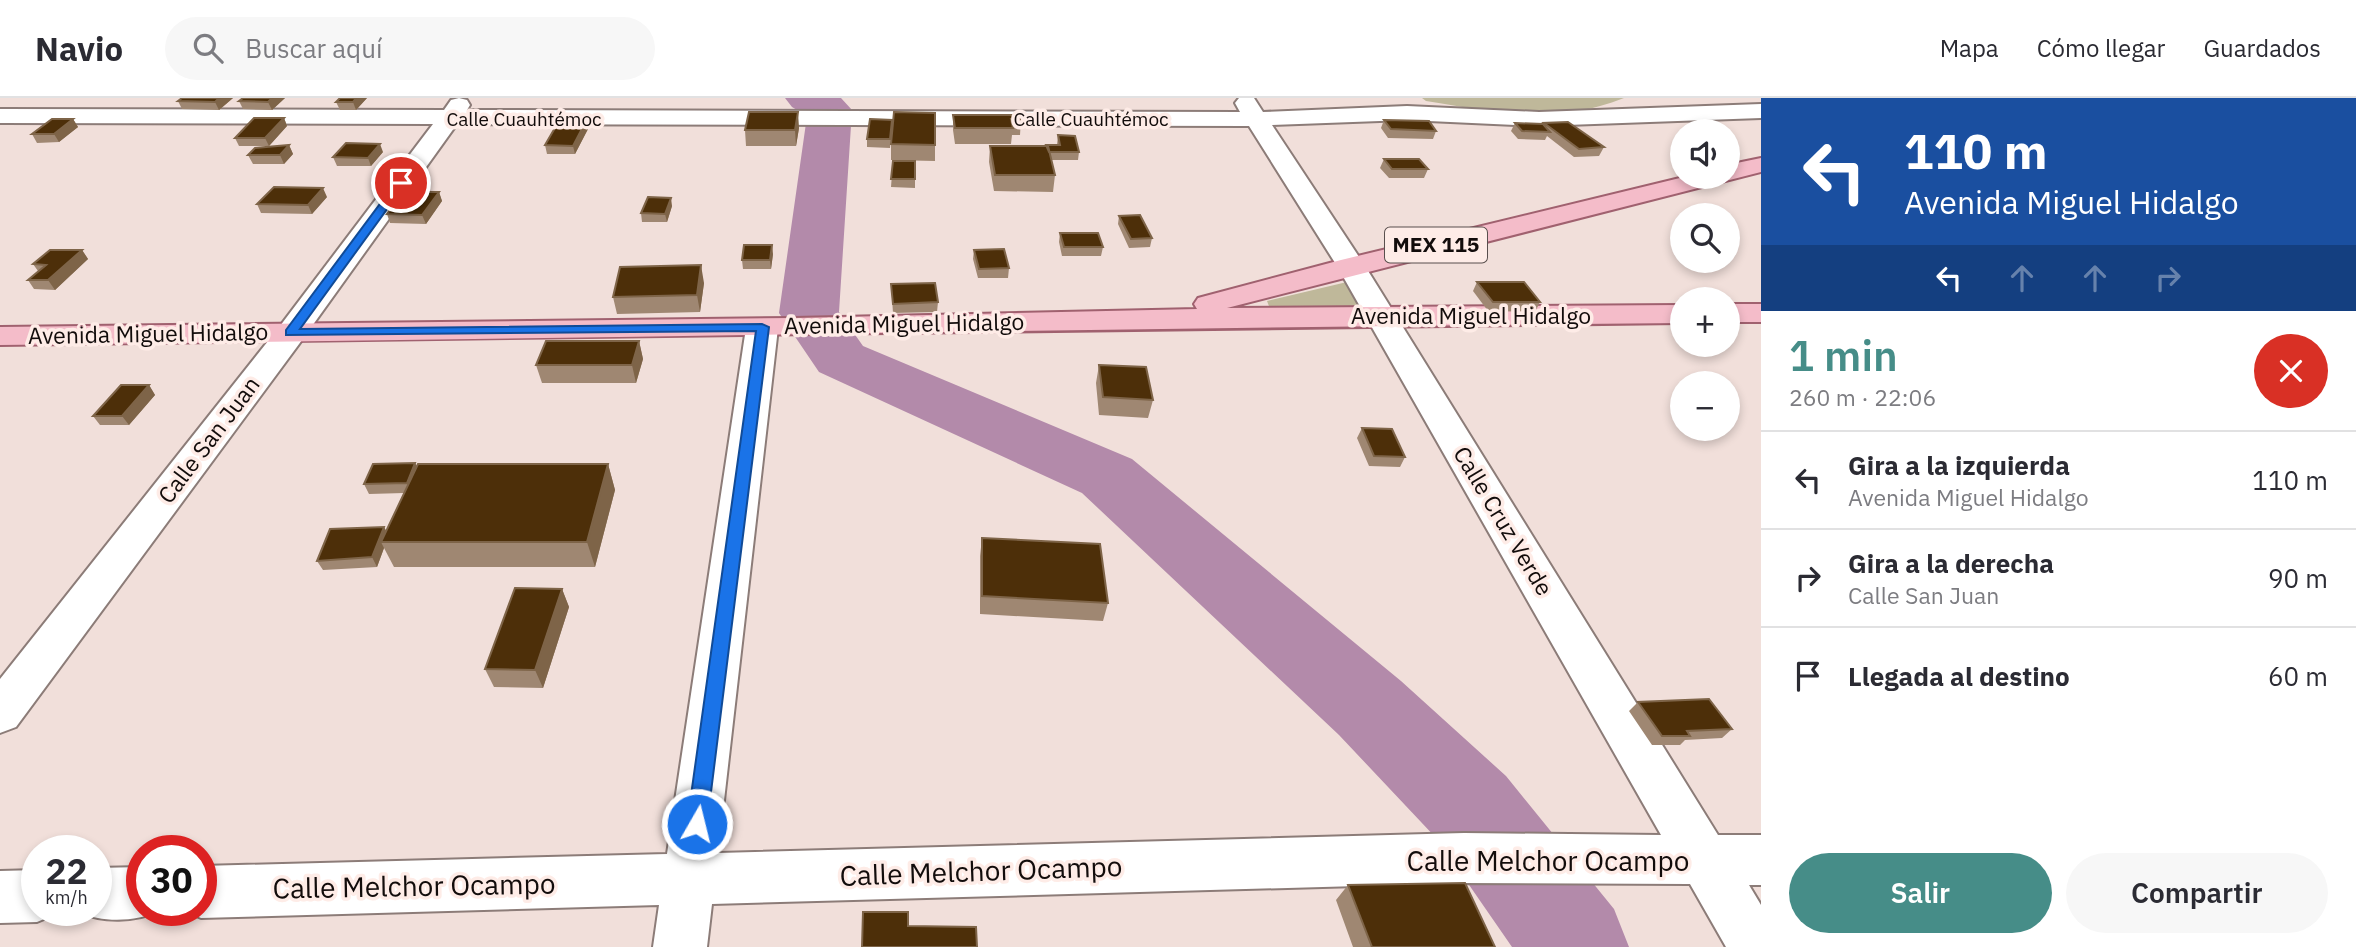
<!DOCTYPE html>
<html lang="es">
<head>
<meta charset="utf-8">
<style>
	:root { --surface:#fff; --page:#f7f7f7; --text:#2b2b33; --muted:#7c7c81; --line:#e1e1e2; --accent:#468d88 }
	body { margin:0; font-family:"IBM Plex Sans",sans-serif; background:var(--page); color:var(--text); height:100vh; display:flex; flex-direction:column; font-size:26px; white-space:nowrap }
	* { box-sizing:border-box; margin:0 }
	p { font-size:23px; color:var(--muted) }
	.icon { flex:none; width:38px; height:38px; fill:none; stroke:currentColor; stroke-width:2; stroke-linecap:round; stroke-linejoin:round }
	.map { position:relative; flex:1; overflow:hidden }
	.sheet { display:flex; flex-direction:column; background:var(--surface); width:595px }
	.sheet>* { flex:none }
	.hud { background:#1a4fa0; color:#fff; overflow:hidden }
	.buttons { position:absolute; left:1670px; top:21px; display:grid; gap:14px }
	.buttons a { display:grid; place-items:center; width:70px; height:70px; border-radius:50%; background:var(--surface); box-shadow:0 4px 10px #0003; font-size:35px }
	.speed { position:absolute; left:21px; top:737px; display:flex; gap:14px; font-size:35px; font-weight:700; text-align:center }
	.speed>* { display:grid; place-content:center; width:91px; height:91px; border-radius:50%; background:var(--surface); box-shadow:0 4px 10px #0003; line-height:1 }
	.speed small { font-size:18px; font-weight:400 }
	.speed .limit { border:10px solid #d22; background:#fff; color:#111 }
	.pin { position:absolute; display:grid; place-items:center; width:60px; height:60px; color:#fff; margin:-30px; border:4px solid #fff; border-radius:50%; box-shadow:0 2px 7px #0007 }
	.me { position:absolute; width:77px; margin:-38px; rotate:8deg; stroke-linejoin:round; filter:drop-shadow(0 0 5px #0008) }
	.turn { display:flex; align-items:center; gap:24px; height:147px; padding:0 28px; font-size:32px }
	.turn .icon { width:91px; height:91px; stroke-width:2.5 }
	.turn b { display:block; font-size:49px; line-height:60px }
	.lanes { display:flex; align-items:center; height:66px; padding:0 28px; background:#0003; justify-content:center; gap:35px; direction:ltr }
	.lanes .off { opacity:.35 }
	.round { display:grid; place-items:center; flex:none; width:74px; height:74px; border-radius:37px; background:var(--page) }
	.summary { display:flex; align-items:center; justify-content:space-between; height:119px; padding:0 28px }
	h1 { font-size:42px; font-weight:600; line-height:52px; color:var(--accent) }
	.primary-button { display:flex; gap:14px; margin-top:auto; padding:14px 28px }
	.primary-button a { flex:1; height:80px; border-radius:42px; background:var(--accent); color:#fff; font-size:28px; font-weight:600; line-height:80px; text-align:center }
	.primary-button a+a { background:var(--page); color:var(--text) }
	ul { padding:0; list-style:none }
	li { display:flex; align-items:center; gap:21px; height:98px; padding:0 28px; border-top:2px solid var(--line) }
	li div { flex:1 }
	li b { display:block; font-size:26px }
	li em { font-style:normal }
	header { display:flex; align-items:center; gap:42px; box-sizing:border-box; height:98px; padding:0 35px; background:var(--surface); border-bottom:2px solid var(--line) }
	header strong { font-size:33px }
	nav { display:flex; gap:38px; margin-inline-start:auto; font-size:24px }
	.search { width:490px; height:63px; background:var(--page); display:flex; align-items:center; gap:18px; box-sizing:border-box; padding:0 24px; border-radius:38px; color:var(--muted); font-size:26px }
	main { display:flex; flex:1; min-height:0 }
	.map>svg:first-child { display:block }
	.green { fill:#bfb89a }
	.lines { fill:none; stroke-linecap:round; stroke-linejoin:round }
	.river { fill:#b38aaa; fill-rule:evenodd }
	.minor-casing { stroke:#8c7c78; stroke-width:4 }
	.major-casing { stroke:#a0616f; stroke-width:4 }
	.minor { fill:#fff; fill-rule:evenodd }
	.major { fill:#f4bcc9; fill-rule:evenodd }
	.wall { fill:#9f8772 }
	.shaded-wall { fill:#7e6448 }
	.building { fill:#4d2f09; stroke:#7e6448; stroke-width:2 }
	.route { fill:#1a73e8; stroke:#114b97; stroke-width:2 }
	.labels { text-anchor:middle; stroke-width:7; stroke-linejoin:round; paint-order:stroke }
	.far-street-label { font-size:19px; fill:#120c0b; stroke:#feece7 }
	.shield { fill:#feece7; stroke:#594f4d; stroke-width:2 }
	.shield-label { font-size:21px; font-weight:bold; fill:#120c0b }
	.street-label { font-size:23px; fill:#120c0b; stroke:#feece7 }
	.near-street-label { font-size:28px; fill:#120c0b; stroke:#feece7 }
</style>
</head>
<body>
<header>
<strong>Navio</strong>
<div class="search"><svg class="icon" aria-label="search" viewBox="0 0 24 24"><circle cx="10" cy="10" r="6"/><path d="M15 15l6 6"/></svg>Buscar aquí</div>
<nav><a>Mapa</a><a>Cómo llegar</a><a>Guardados</a></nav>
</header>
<main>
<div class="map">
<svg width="1761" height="849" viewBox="0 0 1761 849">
	<rect width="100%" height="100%" fill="#f1dfda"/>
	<path class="green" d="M1422 0H1624C1548 29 1503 15 1426 3Z
		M1347 184 1371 219 1272 216 1267 203Z"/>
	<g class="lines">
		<path class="river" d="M785 0H841L852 12 839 214 863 248 1132 361 1401 583 1506 678 1614 811 1629 849H1512L1438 742 1339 637 1082 395 819 274 779 215 807 18 792 9Z"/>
		<g class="minor-casing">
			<path id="minor" d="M459 0 467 2 470 7 467 12 1240 14 1235 5 1239 0H1254L1263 14 1407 8 1539 14 1761 6V20L1539 28 1407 22 1272 27 1365 168 1718 737H1761V787H1749L1761 807V849H1726L1690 786 1464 785 712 806 707 849H653L659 807 201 820 182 812H201V768L667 756 746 230 751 223 762 221 773 223 778 230 718 755 1464 735 1661 737 1337 168 1249 28 457 26 302 242 16 629 0 635V581L280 228 433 26 0 25V11L444 12 451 2Z
				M142 769V812L161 813C134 824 104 825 77 814L76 812H96V770Z
				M37 772V812H57L56 816 37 824 0 825V773Z"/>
		</g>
		<g class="major-casing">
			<path id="major" d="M1761 60V74L1227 210 1682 207V225C1121 230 561 241 0 247V229L794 220 1197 211 1194 206 1198 200 1341 162 1684 79H1727V67Z
				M1727 206H1761V224H1727Z"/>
		</g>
		<use href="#minor" class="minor"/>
		<use href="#major" class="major"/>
	</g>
	<path class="wall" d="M233 0 219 12 182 11 178 3Z
		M243 0H285L272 12 243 11 239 3Z
		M367 0 356 12H340L336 4Z
		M953 17 1021 21 1020 37H1012L1011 46H955L953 32Z
		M284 20 287 28 269 48H239L235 40Z
		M73 21 78 29 59 44 37 45 32 36Z
		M1384 22 1436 33 1433 41 1388 40 1381 30Z
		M586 23 588 31 575 56H547L545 47Z
		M1515 25 1544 27V25L1604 49 1599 58 1574 59 1547 38 1545 42 1518 41 1511 33Z
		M799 30 796 48H746L745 32Z
		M892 30 890 50 867 49V41Z
		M1058 37 1079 54 1078 62H1051L1055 77 1053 94 994 93 989 64 990 48H1046L1057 47Z
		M891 46 935 47V63L891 62Z
		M289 47 293 56 284 66H253L248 57Z
		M383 54 371 68H337L333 59Z
		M1384 61 1428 71 1424 80H1389L1380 70Z
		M893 63H915V90L891 89Z
		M439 94 442 103 426 126 390 125 387 116Z
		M327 99 312 116 261 115 257 106Z
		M672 108 667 124H642L641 115Z
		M1119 118 1152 140 1150 149 1129 150 1118 126Z
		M1679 123H1682V140L1673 132Z
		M1060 135 1103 149 1101 158H1062L1059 144Z
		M82 152 88 161 55 192 34 191 28 182 38 173 33 166Z
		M974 152 1009 170 1008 180H978L973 161Z
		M773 156 771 171H743L742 162Z
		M1477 184 1540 204 1535 214 1488 213 1473 193Z
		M704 185 700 214 617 216 613 199Z
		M891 186 938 204 937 214 893 215Z
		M639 243 643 261 636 285H542L536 267Z
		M1099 267 1153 302 1148 320 1099 317 1096 285Z
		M149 287 155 297 129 327H100L93 318Z
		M1362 330 1405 359 1400 369 1369 368 1357 340Z
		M415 365 417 368 608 366 615 392 595 469H394L384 450 377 469 323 472 317 463 384 429 386 433 404 395 369 396 364 386Z
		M982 440 1108 505 1103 523 980 516V458Z
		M562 491 569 509 543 590 494 589 485 571Z
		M1638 604 1732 631 1722 640 1685 642 1680 647H1652L1629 613Z
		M1348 787 1495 849H1353L1336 802Z"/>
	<path class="shaded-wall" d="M219 0H233L219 12 215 4Z
		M272 0H285L272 12 268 4Z
		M356 0H367L356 12 353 4Z
		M798 14 799 30 796 48 795 32Z
		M284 20 287 28 269 48 265 40Z
		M73 21 78 29 59 44 54 36Z
		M586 23 588 31 575 56 573 48Z
		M380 46 383 54 371 68 368 60Z
		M289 47 293 56 284 66 280 57Z
		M323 90 327 99 312 116 308 107Z
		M439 94 442 103 426 126 422 117Z
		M671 100 672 108 667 124 665 116Z
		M772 147 773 156 771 171 770 162Z
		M82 152 88 161 55 192 48 182Z
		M701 167 704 185 700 214 697 197Z
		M639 243 643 261 636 285 632 267Z
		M149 287 155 297 129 327 122 318Z
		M415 365 420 375 411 395 407 385Z
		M608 366 615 392 595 469 587 444Z
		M384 429 389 438 381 444 384 450 377 469 372 459Z
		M562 491 569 509 543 590 535 572Z"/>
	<path class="building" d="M182 0H219L215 4 178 3Z
		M243 0H272L268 4 239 3Z
		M340 0H356L353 4H336Z
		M749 14H798L795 32H745Z
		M894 14 935 15V47L891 46Z
		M953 17H1020L1021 21H1011L1013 30H955Z
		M254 20H284L265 40H235Z
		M52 21H73L54 36H32Z
		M870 21 892 22 890 41H867Z
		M1384 22 1429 23 1436 33 1391 31Z
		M559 23H586L573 48 545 47Z
		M1568 24 1604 49 1579 51 1544 25Z
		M1515 25 1543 26 1550 34 1522 33Z
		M1058 37 1075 38 1079 54H1049L1046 47H1060Z
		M346 45 380 46 368 60 333 59Z
		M289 47 280 57H248L255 50Z
		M990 48H1048L1055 77H995Z
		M1384 61H1419L1428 71H1392Z
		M893 63H915V81H891Z
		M274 89 323 90 308 107 257 106Z
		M404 94H439L422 117 387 116Z
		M648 99 671 100 665 116 641 115Z
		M1140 117 1152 140 1131 141 1119 118Z
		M1060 135H1098L1103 149H1064Z
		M744 147H772L770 162H742Z
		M1004 151 1009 170 979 171 974 152Z
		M50 152H82L48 182H28L46 167 33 166Z
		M701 167 697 197 613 199 620 169Z
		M1477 184H1524L1540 204H1493Z
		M935 185 938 204 893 206 891 186Z
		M546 243H639L632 267H536Z
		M1099 267 1146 269 1153 302 1103 299Z
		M121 287H149L122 318H93Z
		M1362 330 1392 331 1405 359 1374 358Z
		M415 365 407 385 364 386 373 366Z
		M418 366H608L587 444H381Z
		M384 429 372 459 317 463 330 431Z
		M982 440 1100 446 1108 505 982 498Z
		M515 490 562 491 535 572 485 571Z
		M1709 601 1732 631 1687 633 1690 638H1662L1638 604Z
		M1465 785 1495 849H1372L1348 787Z
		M863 814H908V828L976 829 977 849H862Z"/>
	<path class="route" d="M401 82 406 85 300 231 762 226 769 229 707 726 704 733 697 736 690 733 687 726 756 233 286 237V232L397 83Z"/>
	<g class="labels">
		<g class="far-street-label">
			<text x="524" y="28">Calle Cuauhtémoc</text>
			<text x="1091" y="28">Calle Cuauhtémoc</text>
		</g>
		<rect class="shield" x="1385" y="129.5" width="102" height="35" rx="5"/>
		<g class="shield-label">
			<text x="1436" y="154">MEX 115</text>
		</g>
		<g class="street-label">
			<text x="1471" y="226">Avenida Miguel Hidalgo</text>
			<text transform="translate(904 226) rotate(-1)" y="8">Avenida Miguel Hidalgo</text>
			<text transform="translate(148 236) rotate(-1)" y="8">Avenida Miguel Hidalgo</text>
			<text transform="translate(209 342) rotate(-53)" y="8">Calle San Juan</text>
			<text transform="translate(1503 423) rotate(59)" y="8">Calle Cruz Verde</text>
		</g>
		<g class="near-street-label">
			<text x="1548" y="773">Calle Melchor Ocampo</text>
			<text transform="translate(981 773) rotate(-2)" y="10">Calle Melchor Ocampo</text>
			<text transform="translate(414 788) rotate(-1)" y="10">Calle Melchor Ocampo</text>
		</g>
	</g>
</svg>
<div class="buttons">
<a><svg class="icon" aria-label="sound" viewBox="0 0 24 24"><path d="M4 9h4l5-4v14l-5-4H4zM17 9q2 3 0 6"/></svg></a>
<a><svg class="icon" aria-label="search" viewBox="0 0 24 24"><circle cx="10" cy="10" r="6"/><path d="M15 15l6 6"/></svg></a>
<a>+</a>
<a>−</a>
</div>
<div class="speed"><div>22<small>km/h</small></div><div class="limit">30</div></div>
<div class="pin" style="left:401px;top:85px;background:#d93025"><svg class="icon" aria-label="arrive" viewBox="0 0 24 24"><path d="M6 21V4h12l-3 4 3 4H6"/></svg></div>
<svg class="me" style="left:697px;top:726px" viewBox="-20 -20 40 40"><circle r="17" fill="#1a73e8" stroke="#fff" stroke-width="3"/><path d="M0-11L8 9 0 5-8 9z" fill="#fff"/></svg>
</div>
<section class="sheet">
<div class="hud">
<div class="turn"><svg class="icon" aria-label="left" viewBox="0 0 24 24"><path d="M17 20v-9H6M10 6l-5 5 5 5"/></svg><div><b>110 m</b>Avenida Miguel Hidalgo</div></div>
<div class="lanes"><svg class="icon" aria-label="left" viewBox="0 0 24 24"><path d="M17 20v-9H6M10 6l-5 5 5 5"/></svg><svg class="icon off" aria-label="ahead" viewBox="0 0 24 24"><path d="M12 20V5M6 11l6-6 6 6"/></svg><svg class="icon off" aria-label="ahead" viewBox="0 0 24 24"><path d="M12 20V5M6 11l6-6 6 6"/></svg><svg class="icon off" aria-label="right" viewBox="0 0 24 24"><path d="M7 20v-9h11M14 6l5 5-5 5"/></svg></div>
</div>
<div class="summary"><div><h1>1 min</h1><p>260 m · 22:06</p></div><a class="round" style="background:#d93025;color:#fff"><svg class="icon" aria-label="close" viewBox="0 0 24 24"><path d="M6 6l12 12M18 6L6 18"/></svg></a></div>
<ul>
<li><svg class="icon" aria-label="left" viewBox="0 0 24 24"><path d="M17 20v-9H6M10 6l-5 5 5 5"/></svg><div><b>Gira a la izquierda</b><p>Avenida Miguel Hidalgo</p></div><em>110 m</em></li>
<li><svg class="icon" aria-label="right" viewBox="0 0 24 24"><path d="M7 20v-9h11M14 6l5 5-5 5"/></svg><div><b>Gira a la derecha</b><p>Calle San Juan</p></div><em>90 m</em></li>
<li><svg class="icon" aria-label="arrive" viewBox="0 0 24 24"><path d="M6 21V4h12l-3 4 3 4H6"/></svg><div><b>Llegada al destino</b></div><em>60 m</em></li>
</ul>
<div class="primary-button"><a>Salir</a><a>Compartir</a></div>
</section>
</main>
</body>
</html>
